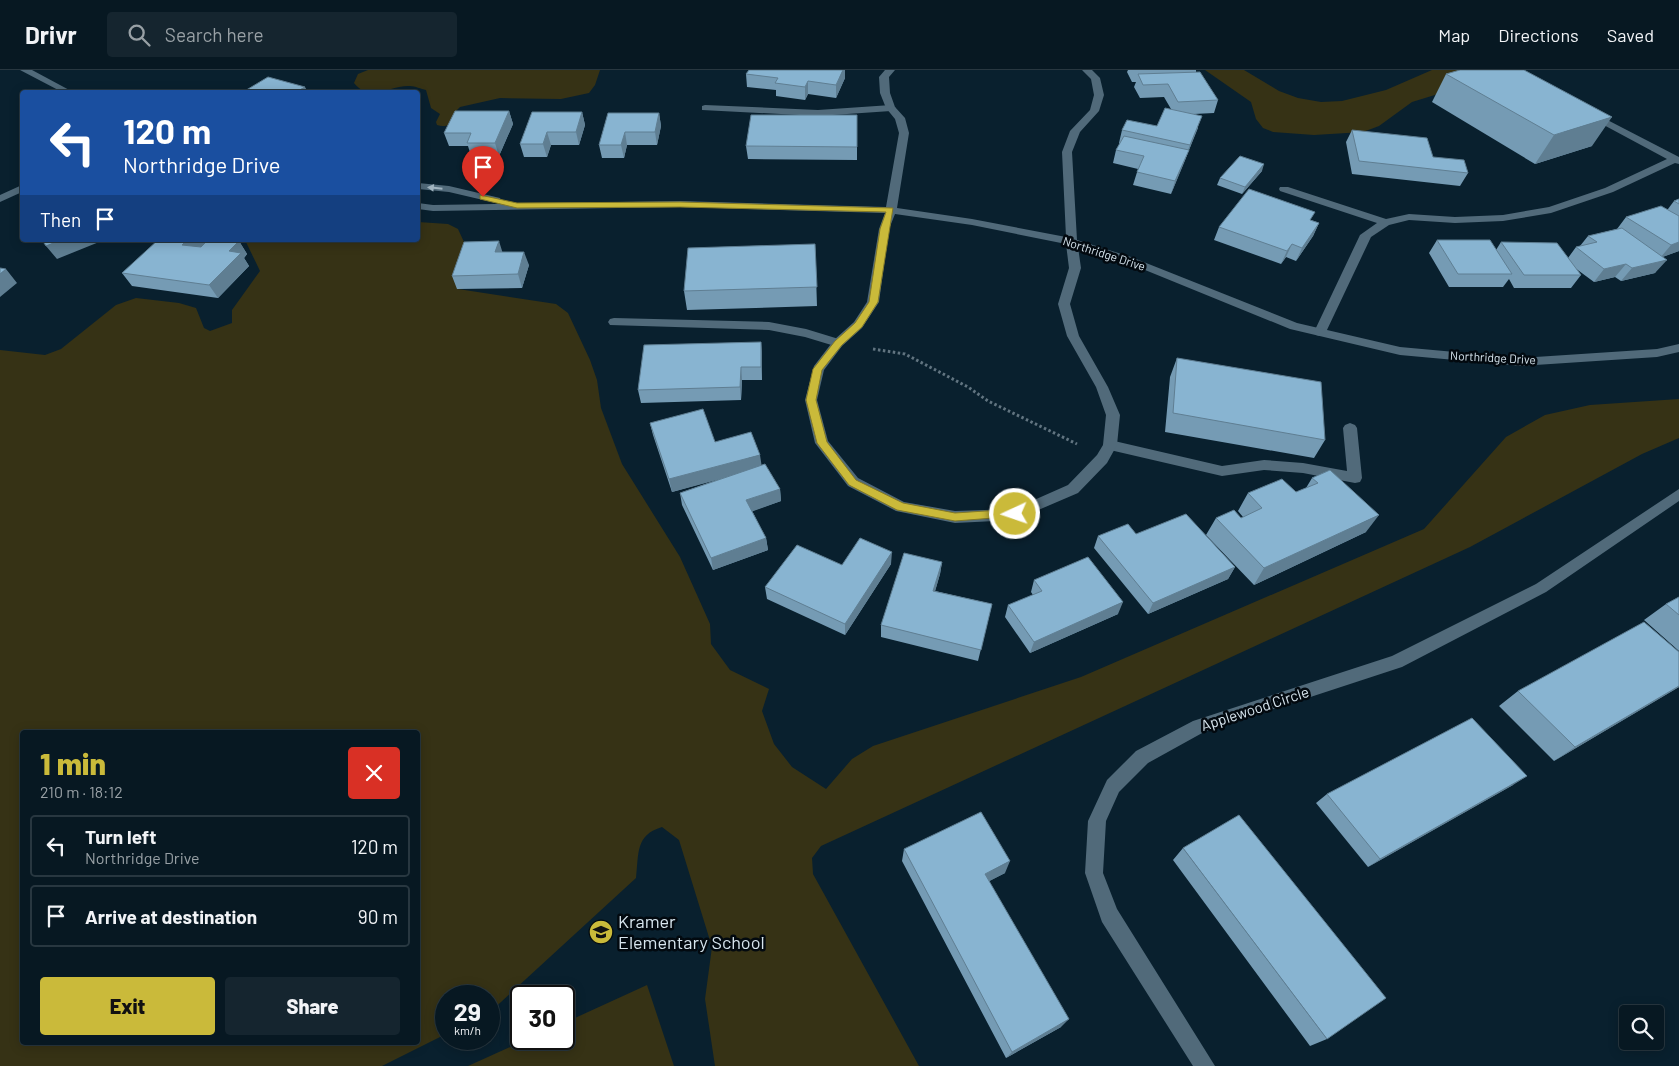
<!DOCTYPE html>
<html lang="en">
<head>
<meta charset="utf-8">
<style>
	:root { --surface:#071822; --page:#15252f; --text:#f1f3f6; --muted:#98a0a5; --line:#283740; --accent:#caba3a }
	body { margin:0; font-family:Barlow,sans-serif; background:var(--page); color:var(--text); height:100vh; display:flex; flex-direction:column; font-size:19px; white-space:nowrap }
	* { box-sizing:border-box; margin:0 }
	p { font-size:16px; color:var(--muted) }
	.icon { flex:none; width:28px; height:28px; fill:none; stroke:currentColor; stroke-width:2; stroke-linecap:round; stroke-linejoin:round }
	.map { position:relative; flex:1; overflow:hidden }
	.drawer { position:absolute; left:20px; top:660px; width:400px; height:315px; display:flex; flex-direction:column; background:var(--surface); border-radius:5px; box-shadow:0 2px 12px #0003,0 0 0 1px var(--line) }
	.drawer>* { flex:none }
	.guide { position:absolute; left:20px; top:20px; width:400px; height:152px; border-radius:5px; box-shadow:0 2px 12px #0003,0 0 0 1px var(--line); background:#1a4fa0; color:#fff; overflow:hidden }
	.controls { position:absolute; left:1619px; top:935px; display:grid; gap:10px }
	.controls a { display:grid; place-items:center; width:45px; height:45px; border-radius:5px; background:var(--surface); box-shadow:0 2px 12px #0003,0 0 0 1px var(--line); font-size:25px }
	.speed { position:absolute; left:435px; top:915px; display:flex; gap:10px; font-size:25px; font-weight:700; text-align:center }
	.speed>* { display:grid; place-content:center; width:65px; height:65px; border-radius:50%; background:var(--surface); box-shadow:0 2px 12px #0003,0 0 0 1px var(--line); line-height:1 }
	.speed small { font-size:12px; font-weight:400 }
	.speed .limit { border:2px solid #111; border-radius:8px; background:#fff; color:#111 }
	.pin { position:absolute; display:grid; place-items:center; width:42px; height:42px; color:#fff; margin:-51px -21px; border-radius:50% 50% 50% 0; rotate:-45deg; box-shadow:0 0 5px #0007 }
	.pin .icon { rotate:45deg }
	.me { position:absolute; width:55px; margin:-28px; rotate:267deg; stroke-linejoin:round; filter:drop-shadow(0 0 4px #0008) }
	.turn { display:flex; align-items:center; gap:18px; height:105px; padding:0 20px; font-size:22px }
	.turn .icon { width:65px; height:65px; stroke-width:2.5 }
	.turn b { display:block; font-size:35px; line-height:42px }
	.then { display:flex; align-items:center; height:48px; padding:0 20px; background:#0003; gap:10px; font-size:19px }
	.round { display:grid; place-items:center; flex:none; width:52px; height:52px; border-radius:5px; background:var(--page) }
	.overview { display:flex; align-items:center; justify-content:space-between; height:85px; padding:0 20px }
	h1 { font-size:30px; font-weight:800; line-height:38px; color:var(--accent) }
	.primary-button { display:flex; gap:10px; margin-top:auto; padding:10px 20px }
	.primary-button a { flex:1; height:58px; border-radius:5px; background:var(--accent); color:#111; font-size:20px; font-weight:800; line-height:58px; text-align:center }
	.primary-button a+a { background:var(--page); color:var(--text) }
	ul { padding:0; list-style:none }
	li { display:flex; align-items:center; gap:15px; height:62px; margin:0 10px 8px; padding:0 10px; border:2px solid var(--line); border-radius:5px }
	li div { flex:1 }
	li b { display:block; font-size:19px }
	li em { font-style:normal }
	header { display:flex; align-items:center; gap:30px; box-sizing:border-box; height:70px; padding:0 25px; background:var(--surface); border-bottom:1px solid var(--line) }
	header strong { font-size:24px }
	nav { display:flex; gap:28px; margin-inline-start:auto; font-size:18px }
	.search { width:350px; height:45px; background:var(--page); display:flex; align-items:center; gap:12px; box-sizing:border-box; padding:0 18px; border-radius:5px; color:var(--muted); font-size:19px }
	.map>svg:first-child { display:block }
	.green { fill:#363215; fill-rule:evenodd }
	.lines { fill:none; stroke-linecap:round; stroke-linejoin:round }
	.path { stroke:#617480; stroke-width:3; stroke-dasharray:2.5 2.5; stroke-linecap:butt }
	.lane { fill:#516a7a; fill-rule:evenodd }
	.street { fill:#516a7a; fill-rule:evenodd }
	.wall { fill:#759bb4 }
	.shaded-wall { fill:#5f7e92 }
	.building { fill:#88b4d1; stroke:#5f7e92 }
	.oneway { fill:#a1b4c0 }
	.route { fill:#caba3a; stroke:#837926 }
	.labels { text-anchor:middle; stroke-width:5; stroke-linejoin:round; paint-order:stroke }
	.far-street-label { font-size:12px; fill:#d7e5ee; stroke:#02090f }
	.street-label { font-size:15px; fill:#d7e5ee; stroke:#02090f }
	.near-poi-label { font-size:18px; fill:#d7e5ee; stroke:#02090f; text-anchor:start }
</style>
</head>
<body>
<header>
<strong>Drivr</strong>
<div class="search"><svg class="icon" aria-label="search" viewBox="0 0 24 24"><circle cx="10" cy="10" r="6"/><path d="M15 15l6 6"/></svg>Search here</div>
<nav><a>Map</a><a>Directions</a><a>Saved</a></nav>
</header>
<div class="map">
<svg width="1679" height="996" viewBox="0 0 1679 996">
	<rect width="100%" height="100%" fill="#09202e"/>
	<path class="green" d="M368 0H600L595 15 589 23 561 29 500 28 460 37 456 41 458 49C451 54 446 58 437 55L436 52 440 44 431 38 426 20C421 19 415 16 410 16 390 15 370 33 354 13L358 4Z
		M1205 0H1244L1279 21 1298 28 1321 32 1342 31 1386 20 1432 0H1506L1500 5 1412 32 1379 56 1363 62 1314 65 1273 62 1263 58 1256 49 1251 32Z
		M418 152 448 154 458 159 470 185 458 219 556 234 568 243 590 290 597 310 601 338 622 394 680 487 710 554 711 574 730 600 769 619 762 641 774 674 792 697 826 719 852 689 873 676 1081 607 1424 459 1506 367 1545 345 1590 335 1679 329V368L1642 384 1470 477 821 776 812 788 813 804 919 996H715L705 929 712 877 679 770 662 757C635 765 639 784 636 808L489 943V926H446V964L382 996H0V280L45 285 61 279 116 235 136 228 179 233 196 238 204 258 210 261 232 253V240L260 201 245 170H418ZM22 662H418V972H22Z
		M647 915 674 996H468L528 969H564V953Z"/>
	<g class="lines">
		<path class="path" d="M873 279 905 284 968 317 988 331 1077 374"/>
		<path class="lane" d="M705 35 818 40 891 35 896 38 891 41 818 46 702 40V36Z
			M1590 41 1679 87V94L1675 93 1613 122 1551 143 1503 151 1455 153 1409 150 1389 155 1371 167 1326 262 1320 266 1316 265 1314 262 1360 165 1377 153 1280 121 1279 119 1280 117H1288L1386 149 1409 144 1455 147 1503 145 1549 137 1605 118 1667 89 1587 46V42Z
			M614 248 769 252 806 259 842 270 844 273 838 277 805 267 769 260 610 255 608 252 610 249Z
			M1350 353 1355 355 1357 358 1362 408 1360 412 1355 413 1303 403 1264 400 1222 406 1110 380 1105 378 1103 375 1105 372 1110 370 1222 396 1264 390 1303 393 1347 401 1343 358 1345 355Z"/>
		<path class="street" d="M20 0H32L73 22H62Z
			M885 0H895L889 7 890 23 895 37 905 48 909 63 897 138 972 149 1066 167 1062 82 1070 61 1090 40 1094 25 1091 9 1082 0H1092L1100 8 1104 25 1099 41 1080 62 1072 82 1077 170 1131 187 1297 253 1400 277 1521 288 1657 279 1679 274V282L1657 287 1521 296 1400 285 1290 259 1123 191 1078 177 1081 198 1070 234 1079 266 1108 317 1120 345 1117 375 1107 393 1078 423 1015 450 955 453 896 441 848 416 815 373 805 330 814 296 834 270 854 252 867 232 879 159 885 143 680 137 433 141 418 139V133L433 135 680 131 886 137 899 63 895 49 886 38 880 23 879 7ZM895 144 972 155 1066 174 1069 198 1058 234 1067 266 1096 317 1106 345 1103 375 1097 385 1068 415 1014 439 955 441 904 432 858 408 828 371 817 330 824 300 842 276 862 258 879 232 889 159Z
			M418 113 449 116 500 128 501 130 496 133 449 122 418 119Z
			M22 115V122L0 132V125Z
			M1679 419V431L1546 522 1402 597 1204 662 1148 693 1119 722 1106 751 1103 803 1117 839 1215 996H1193L1102 852 1085 803 1088 751 1107 710 1136 681 1193 651 1392 586 1536 514Z"/>
	</g>
	<path class="wall" d="M1128 0H1196V2L1218 30 1214 43 1194 44 1198 58 1171 124 1133 115 1138 99 1113 93 1116 80 1120 74 1119 73 1122 60 1157 56 1171 39 1164 27 1140 28 1134 17 1136 12H1132L1127 2Z
		M746 4 845 8 836 28 808 24 805 30 776 26V20L747 17Z
		M1446 4 1592 76 1535 94 1432 32Z
		M509 41 513 54 499 86H471L468 76H449L444 63Z
		M582 42 585 55 579 75H551L547 87H524L520 74Z
		M659 43 661 56 657 75H627L624 88H602L599 75Z
		M857 45V90L748 89 746 76Z
		M1352 60 1433 87 1468 103 1460 116 1352 104 1346 72Z
		M1262 101 1242 124 1217 115 1220 108Z
		M1679 129V181L1662 187 1655 203 1621 211 1615 207 1594 212 1575 198 1581 205 1571 218H1514L1509 209 1503 217H1449L1429 183 1437 170 1496 180 1501 172 1568 188 1576 177 1580 176 1588 166 1617 159 1626 147 1668 139 1674 131Z
		M1311 150 1319 153 1313 166 1296 191 1286 187 1281 194 1214 170 1219 157Z
		M205 170 206 172 239 171 247 184 244 188 249 196 218 228 132 216 122 203Z
		M815 174 817 236 687 240 684 221Z
		M503 182 529 195 522 218 457 219 452 206Z
		M761 272 762 286V310H742L741 330 641 333 638 320Z
		M1177 288 1325 370 1314 388 1165 362 1170 307Z
		M650 353 715 372 761 395 780 419 781 431 752 441 766 468 768 480 713 500 682 435 680 423 722 408 672 422 653 365Z
		M1330 400 1366 462 1254 515 1206 465 1216 448H1241L1243 447 1238 441 1248 423 1296 422 1306 418 1312 408Z
		M1136 464 1235 497 1228 509 1148 544 1094 478 1098 466Z
		M942 492 940 504 935 521 992 534 978 591 881 567V555Z
		M891 494 845 565 767 529 765 517 842 495Z
		M1034 510 1118 544 1030 583 1005 547 1008 535 1033 525 1031 522Z
		M1679 527V581L1644 550 1666 534Z
		M1679 617 1554 691 1499 636 1518 621Z
		M1513 715 1368 797 1316 733 1327 724Z
		M1183 778 1327 969 1310 976 1173 790Z
		M904 779 1005 803 989 811 1061 957 1006 988 902 791Z"/>
	<path class="shaded-wall" d="M843 0H845V8L836 28V15Z
		M808 11V24L805 30V17Z
		M305 17 308 22H296Z
		M509 41 513 54 499 86 495 73Z
		M582 42 585 55 579 75 576 62Z
		M659 43 661 56 657 75 655 62Z
		M1202 46 1184 93 1171 124 1175 111Z
		M1612 47 1592 76 1535 94 1554 65Z
		M547 62 551 75 547 87 543 74Z
		M625 62 627 75 624 88 621 75Z
		M1264 94 1262 101 1242 124 1245 117Z
		M1319 153 1313 166 1296 191 1302 178Z
		M61 170H104L57 189 46 176Z
		M187 170H205L207 173 191 188 182 175Z
		M239 171 247 184 244 188 249 196 218 228 209 215 229 181Z
		M499 171 503 184 495 182Z
		M1679 172V181L1660 188 1671 175Z
		M1292 174 1286 187 1281 194 1287 181Z
		M524 182 529 195 522 218 518 204Z
		M1667 190 1655 203 1621 211 1632 198Z
		M1626 194 1615 207 1594 212 1604 199Z
		M6 199 17 213 0 227V204Z
		M761 272 762 286V310L761 297Z
		M741 297 742 310 741 330 740 317Z
		M760 385 762 398 672 422 669 409Z
		M780 419 781 431 748 443 746 430Z
		M1379 445 1366 462 1254 515 1264 498Z
		M766 468 768 480 713 500 711 488Z
		M892 482 891 494 845 565V554Z
		M942 492 940 504 932 532 933 521Z
		M1235 497 1228 509 1148 544 1153 533Z
		M1123 532 1118 544 1030 583 1034 572Z
		M1679 616V617L1554 691 1575 677Z
		M1527 706 1513 715 1368 797 1380 789Z
		M1010 791 1005 803 980 816 985 804Z
		M1069 949 1061 957 1006 988 1012 982Z"/>
	<path class="building" d="M749 0H843L836 15 808 11 805 17 775 13 778 8 746 4Z
		M1460 0H1524L1612 47 1554 65 1446 4Z
		M1200 2 1218 30 1178 32 1168 14 1143 15 1138 4Z
		M268 7 305 17 296 22H243Z
		M1165 38 1202 46 1190 75 1122 60 1127 50 1157 56Z
		M455 41H509L495 73H467L471 63H444Z
		M532 42H582L576 62H547L543 74H520Z
		M608 43H659L655 62H625L621 75H599Z
		M751 45H857V77L746 76Z
		M1352 60 1427 68 1433 87 1464 90 1468 103 1359 91Z
		M1124 66 1189 80 1175 111 1137 102 1144 86 1116 80Z
		M1240 86 1264 94 1245 117 1220 108Z
		M1249 119 1315 142 1310 150 1319 153 1302 178 1292 174 1287 181 1219 157Z
		M1679 129V134L1674 131Z
		M1661 136 1679 146V172L1671 175 1626 147Z
		M1622 158 1667 190 1632 198 1626 194 1604 199 1576 177 1597 172 1588 166Z
		M42 170H61L46 176Z
		M158 170H187L182 175 201 177 208 170H233L239 171 229 181 241 183 209 215 122 203Z
		M1437 170H1490L1512 204H1458Z
		M499 171 495 182H524L518 204 452 206 464 172Z
		M1501 172 1557 173 1581 205H1524Z
		M815 174 817 217 684 221 688 178Z
		M0 198 6 199 0 204Z
		M761 272V297H741L740 317 638 320 644 275Z
		M1177 288 1321 312 1325 370 1173 343Z
		M703 339 715 372 751 362 760 385 669 409 650 353Z
		M765 394 780 419 746 430 766 468 711 488 680 423Z
		M1330 400 1379 445 1264 498 1216 448 1234 440 1241 448 1262 438 1248 423 1282 409 1296 422 1318 413 1312 408Z
		M1186 444 1235 497 1153 533 1098 466 1128 454 1136 464Z
		M860 468 892 482 845 554 765 517 797 475 842 495Z
		M904 483 942 492 933 521 992 534 981 580 881 555Z
		M1088 487 1123 532 1034 572 1008 535 1042 521 1034 510Z
		M1679 527V545L1666 534Z
		M1644 552 1679 582V616L1575 677 1518 621Z
		M1472 648 1527 706 1380 789 1327 724Z
		M981 742 1010 791 985 804 1069 949 1012 982 904 779Z
		M1239 745 1386 928 1327 969 1183 778Z"/>
	<defs><path id="oneway-solid" d="M-6-.8H1V-3.2L6.5 0L1 3.2V.8H-6Z" transform="scale(1.25)"/></defs>
	<use class="oneway" href="#oneway-solid" transform="translate(435 118) rotate(-174)"/>
	<path class="route" d="M480 125 517 133 680 132 893 138 878 232 862 257 842 275 822 300 816 330 827 372 856 410 903 433 955 443 1015 439 1021 444 1019 446 955 451 897 440 849 415 817 373 806 330 813 299 835 271 855 253 869 232 880 159 886 142 680 137 517 138 480 129Z"/>
	<defs>
		<g id="school-disc" transform="scale(1.25)"><circle r="9.5" fill="#caba3a" stroke="#02090f"/><path d="M0-5L7-2L0 1L-7-2ZM-4 1L0 2.5L4 1V4Q0 6-4 4Z" fill="#111"/></g>
	</defs>
	<g fill-rule="evenodd">
		<use href="#school-disc" x="601" y="862"/>
	</g>
	<g class="labels">
		<g class="far-street-label">
			<text transform="translate(1104 184) rotate(18)" y="4">Northridge Drive</text>
			<text transform="translate(1493 288) rotate(3)" y="4">Northridge Drive</text>
		</g>
		<g class="street-label">
			<text transform="translate(1255 639) rotate(-18)" y="5">Applewood Circle</text>
		</g>
		<g class="near-poi-label">
			<text x="618" y="858">Kramer<tspan x="618" dy="21">Elementary School</tspan></text>
		</g>
	</g>
</svg>
<div class="controls">
<a><svg class="icon" aria-label="search" viewBox="0 0 24 24"><circle cx="10" cy="10" r="6"/><path d="M15 15l6 6"/></svg></a>
</div>
<div class="speed"><div>29<small>km/h</small></div><div class="limit">30</div></div>
<div class="pin" style="left:483px;top:127px;background:#d93025"><svg class="icon" aria-label="arrive" viewBox="0 0 24 24"><path d="M6 21V4h12l-3 4 3 4H6"/></svg></div>
<svg class="me" style="left:1015px;top:444px" viewBox="-20 -20 40 40"><circle r="17" fill="#caba3a" stroke="#fff" stroke-width="3"/><path d="M0-11L8 9 0 5-8 9z" fill="#fff"/></svg>
<div class="guide">
<div class="turn"><svg class="icon" aria-label="left" viewBox="0 0 24 24"><path d="M17 20v-9H6M10 6l-5 5 5 5"/></svg><div><b>120 m</b>Northridge Drive</div></div>
<div class="then">Then<svg class="icon" aria-label="arrive" viewBox="0 0 24 24"><path d="M6 21V4h12l-3 4 3 4H6"/></svg></div>
</div>
<section class="drawer">
<div class="overview"><div><h1>1 min</h1><p>210 m · 18:12</p></div><a class="round" style="background:#d93025;color:#fff"><svg class="icon" aria-label="close" viewBox="0 0 24 24"><path d="M6 6l12 12M18 6L6 18"/></svg></a></div>
<ul>
<li><svg class="icon" aria-label="left" viewBox="0 0 24 24"><path d="M17 20v-9H6M10 6l-5 5 5 5"/></svg><div><b>Turn left</b><p>Northridge Drive</p></div><em>120 m</em></li>
<li><svg class="icon" aria-label="arrive" viewBox="0 0 24 24"><path d="M6 21V4h12l-3 4 3 4H6"/></svg><div><b>Arrive at destination</b></div><em>90 m</em></li>
</ul>
<div class="primary-button"><a>Exit</a><a>Share</a></div>
</section>
</div>
</body>
</html>
